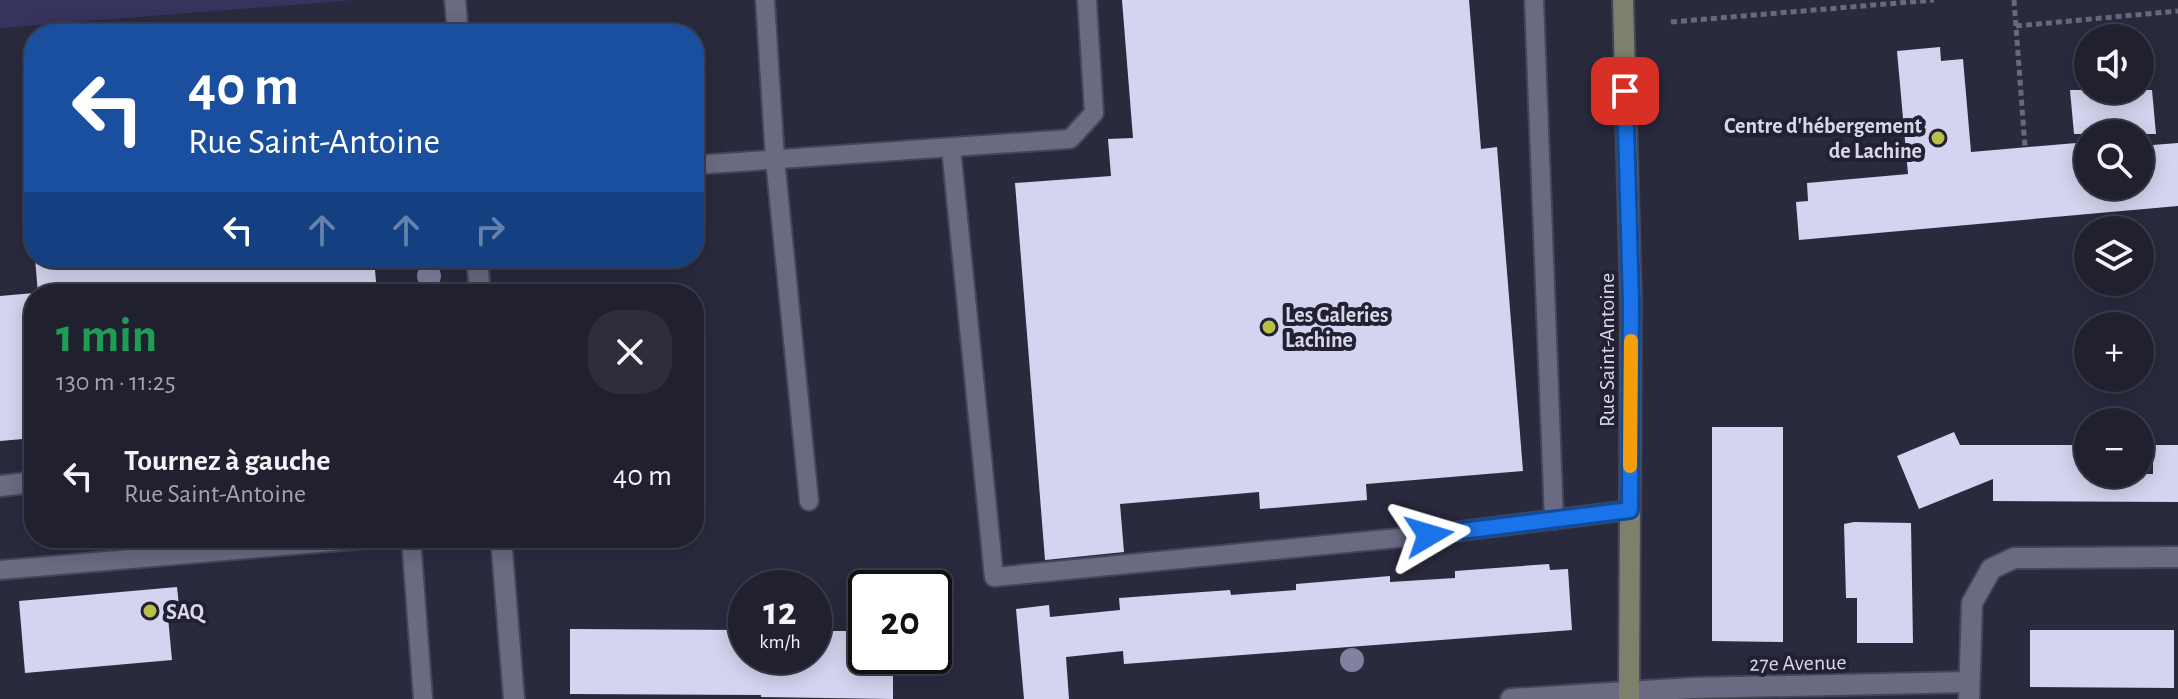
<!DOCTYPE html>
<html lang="fr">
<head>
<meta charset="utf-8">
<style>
	:root { --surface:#20202f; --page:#2d2d3b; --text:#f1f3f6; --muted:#a2a3aa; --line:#3d3e4b }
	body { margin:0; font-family:"Alegreya Sans",sans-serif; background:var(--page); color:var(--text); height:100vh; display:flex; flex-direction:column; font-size:30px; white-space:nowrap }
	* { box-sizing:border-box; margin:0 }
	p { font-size:26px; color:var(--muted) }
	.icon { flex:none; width:44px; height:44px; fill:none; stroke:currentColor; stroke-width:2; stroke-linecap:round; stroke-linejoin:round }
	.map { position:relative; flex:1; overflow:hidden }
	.drawer { position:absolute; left:24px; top:284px; width:680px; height:264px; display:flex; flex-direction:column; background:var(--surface); border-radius:32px; box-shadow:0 4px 20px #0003,0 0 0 2px var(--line) }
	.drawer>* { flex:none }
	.guide { position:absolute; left:24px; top:24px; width:680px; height:244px; border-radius:32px; box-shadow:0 4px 20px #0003,0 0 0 2px var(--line); background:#1a4fa0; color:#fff; overflow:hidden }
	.buttons { position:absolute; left:2074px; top:24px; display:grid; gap:16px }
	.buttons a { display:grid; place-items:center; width:80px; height:80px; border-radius:50%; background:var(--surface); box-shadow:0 4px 20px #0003,0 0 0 2px var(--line); font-size:40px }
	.speed { position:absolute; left:728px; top:570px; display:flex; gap:16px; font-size:40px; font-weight:700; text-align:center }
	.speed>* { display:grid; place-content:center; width:104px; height:104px; border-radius:50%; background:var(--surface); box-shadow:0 4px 20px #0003,0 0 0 2px var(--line); line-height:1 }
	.speed small { font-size:20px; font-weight:400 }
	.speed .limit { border:4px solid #111; border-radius:12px; background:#fff; color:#111 }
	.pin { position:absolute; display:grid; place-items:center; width:68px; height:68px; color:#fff; margin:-34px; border-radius:16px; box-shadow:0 4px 12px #0006 }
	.me { position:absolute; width:88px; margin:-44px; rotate:83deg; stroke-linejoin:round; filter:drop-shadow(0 0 6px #0008) }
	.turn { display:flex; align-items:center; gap:28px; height:168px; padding:0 32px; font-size:36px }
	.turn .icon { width:104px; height:104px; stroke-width:2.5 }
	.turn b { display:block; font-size:56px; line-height:68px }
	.lanes { display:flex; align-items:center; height:76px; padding:0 32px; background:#0003; justify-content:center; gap:40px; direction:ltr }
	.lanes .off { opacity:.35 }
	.round { display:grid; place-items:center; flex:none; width:84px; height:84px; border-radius:32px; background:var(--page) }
	.overview { display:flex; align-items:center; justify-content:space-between; height:136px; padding:0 32px }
	h1 { font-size:48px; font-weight:700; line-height:60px; color:#1e9e55 }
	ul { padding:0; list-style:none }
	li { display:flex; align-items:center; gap:24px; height:112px; padding:0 32px }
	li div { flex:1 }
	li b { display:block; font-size:30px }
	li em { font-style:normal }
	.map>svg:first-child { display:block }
	.green { fill:#36335d }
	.building { fill:#d4d4f0 }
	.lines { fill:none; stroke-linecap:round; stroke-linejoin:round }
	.lane-casing { stroke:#464557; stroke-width:22 }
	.street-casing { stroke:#464557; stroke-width:24 }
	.secondary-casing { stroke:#464557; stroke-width:24 }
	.path { stroke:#69697c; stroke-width:5; stroke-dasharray:6 4; stroke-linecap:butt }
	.lane { stroke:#6a6a83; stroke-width:18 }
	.street { stroke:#6a6a83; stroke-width:20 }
	.secondary { stroke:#7e806e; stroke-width:20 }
	.tree { fill:#8080a0 }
	.route-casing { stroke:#114b97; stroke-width:20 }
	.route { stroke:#1a73e8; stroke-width:14 }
	.slow { stroke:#f59e0b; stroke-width:14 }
	.poi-dot { fill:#bac045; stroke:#212034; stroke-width:3 }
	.labels { text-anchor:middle; stroke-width:8; stroke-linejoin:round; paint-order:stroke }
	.poi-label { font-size:22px; font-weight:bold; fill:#d8d8e6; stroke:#212034; text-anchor:start }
	.street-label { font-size:22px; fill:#d8d8e6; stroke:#212034 }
</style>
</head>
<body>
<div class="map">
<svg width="2178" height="699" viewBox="0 0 2178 699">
	<rect width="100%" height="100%" fill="#2a2a3f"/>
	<path class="green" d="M0 0H354L0 28Z"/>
	<path class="building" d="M1122 0H1469L1481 149 1497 147 1523 471 1366 484 1367 500 1260 509 1259 492 1120 504 1124 552 1045 560 1015 183 1111 176 1108 139 1133 138Z
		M1940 47 1941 61 1963 59 1971 152 2088 142V186H2140V146L2178 143V206L1799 240 1796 202 1808 201 1807 183 1908 174 1897 51Z
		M2070 90H2152L2156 134H2074Z
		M35 258H374L377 294H38Z
		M34 293V438L0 441V296Z
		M1712 427H1783V642L1712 641Z
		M1954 432 1960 445H2088V474H2153V445H2178V502L1993 501V479L1919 509 1897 456Z
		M1854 522 1911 523 1913 643H1857V598H1846L1844 524Z
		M1549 564 1550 570 1568 569 1572 630 1124 664 1123 651 1066 657 1069 699H1024L1016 609 1049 605 1050 617 1120 610 1119 598 1230 590 1231 595 1296 590V584L1390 576V582L1455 578V571Z
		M177 587 180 616 168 617 172 660 25 673 19 601Z
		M570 629 744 630V656H814V631H866V656H893V699L761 697V695L570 694Z
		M2030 630H2174V688L2030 687Z"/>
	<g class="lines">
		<g class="lane-casing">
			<path id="lane" d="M765 0 775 159 809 501
				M1534 0 1554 520
				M951 148 994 577 1429 535 1630 510
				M694 165 1070 139 1094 113 1087 0
				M411 538 423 699
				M0 570 379 538"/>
		</g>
		<g class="street-casing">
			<path id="street" d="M455 0 458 34
				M477 258 480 294
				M0 486 34 482
				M501 538 514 699
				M1511 699 1693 688 1969 682
				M1969 699 1972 603 1991 569 2014 558 2178 557"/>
		</g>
		<g class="secondary-casing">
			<path id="secondary" d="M1623 0 1631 302 1629 699"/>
		</g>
		<path class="path" d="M2014 0 2025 147
			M1671 22 1934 0
			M2016 26 2178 11"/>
		<use href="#lane" class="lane"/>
		<use href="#street" class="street"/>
		<use href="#secondary" class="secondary"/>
	</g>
	<g class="tree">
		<circle cx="429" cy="276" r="12"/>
		<circle cx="1352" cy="660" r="12"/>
	</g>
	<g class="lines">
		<g class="route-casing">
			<path id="route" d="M1429 535 1630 510 1631 302 1625 91"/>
		</g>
		<use href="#route" class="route"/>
		<path class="slow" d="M1630 466 1631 341"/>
	</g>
	<g class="poi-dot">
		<circle cx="1938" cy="138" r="8"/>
		<circle cx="1269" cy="327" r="8"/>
		<circle cx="150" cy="611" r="8"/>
	</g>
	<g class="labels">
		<g class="poi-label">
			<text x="1922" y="133" text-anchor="end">Centre d'hébergement<tspan x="1922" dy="25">de Lachine</tspan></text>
			<text x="1285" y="322">Les Galeries<tspan x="1285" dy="25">Lachine</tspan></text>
			<text x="166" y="619">SAQ</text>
		</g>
		<g class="street-label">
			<text transform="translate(1606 350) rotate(-90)" y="8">Rue Saint-Antoine</text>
			<text transform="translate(1798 662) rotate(-1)" y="8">27e Avenue</text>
		</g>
	</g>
</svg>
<div class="buttons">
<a><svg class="icon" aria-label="sound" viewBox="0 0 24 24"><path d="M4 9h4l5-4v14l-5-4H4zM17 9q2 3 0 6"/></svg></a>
<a><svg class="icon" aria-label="search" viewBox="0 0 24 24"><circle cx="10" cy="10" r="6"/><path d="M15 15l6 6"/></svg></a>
<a><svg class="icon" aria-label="layers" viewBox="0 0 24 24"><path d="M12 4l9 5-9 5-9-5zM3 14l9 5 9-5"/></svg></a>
<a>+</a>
<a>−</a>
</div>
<div class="speed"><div>12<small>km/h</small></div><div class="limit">20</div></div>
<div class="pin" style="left:1625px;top:91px;background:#d93025"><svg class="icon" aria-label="arrive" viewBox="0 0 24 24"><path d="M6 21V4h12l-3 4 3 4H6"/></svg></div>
<svg class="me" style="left:1429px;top:535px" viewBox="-20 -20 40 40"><path d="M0-17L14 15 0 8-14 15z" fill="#1a73e8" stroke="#fff" stroke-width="4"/></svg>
<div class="guide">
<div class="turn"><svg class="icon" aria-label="left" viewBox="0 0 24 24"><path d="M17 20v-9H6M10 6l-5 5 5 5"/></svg><div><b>40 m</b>Rue Saint-Antoine</div></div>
<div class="lanes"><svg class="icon" aria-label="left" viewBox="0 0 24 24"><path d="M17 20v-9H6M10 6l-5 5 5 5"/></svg><svg class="icon off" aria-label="ahead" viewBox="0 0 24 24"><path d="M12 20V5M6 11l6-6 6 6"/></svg><svg class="icon off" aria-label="ahead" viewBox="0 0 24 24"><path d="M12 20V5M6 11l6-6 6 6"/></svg><svg class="icon off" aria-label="right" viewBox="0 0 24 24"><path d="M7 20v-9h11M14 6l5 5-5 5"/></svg></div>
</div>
<section class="drawer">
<div class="overview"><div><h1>1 min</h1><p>130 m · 11:25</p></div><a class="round"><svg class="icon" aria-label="close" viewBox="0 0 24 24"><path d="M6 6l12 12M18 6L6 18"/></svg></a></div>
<ul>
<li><svg class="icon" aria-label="left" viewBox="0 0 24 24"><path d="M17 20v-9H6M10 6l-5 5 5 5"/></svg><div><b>Tournez à gauche</b><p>Rue Saint-Antoine</p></div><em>40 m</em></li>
</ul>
</section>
</div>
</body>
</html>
